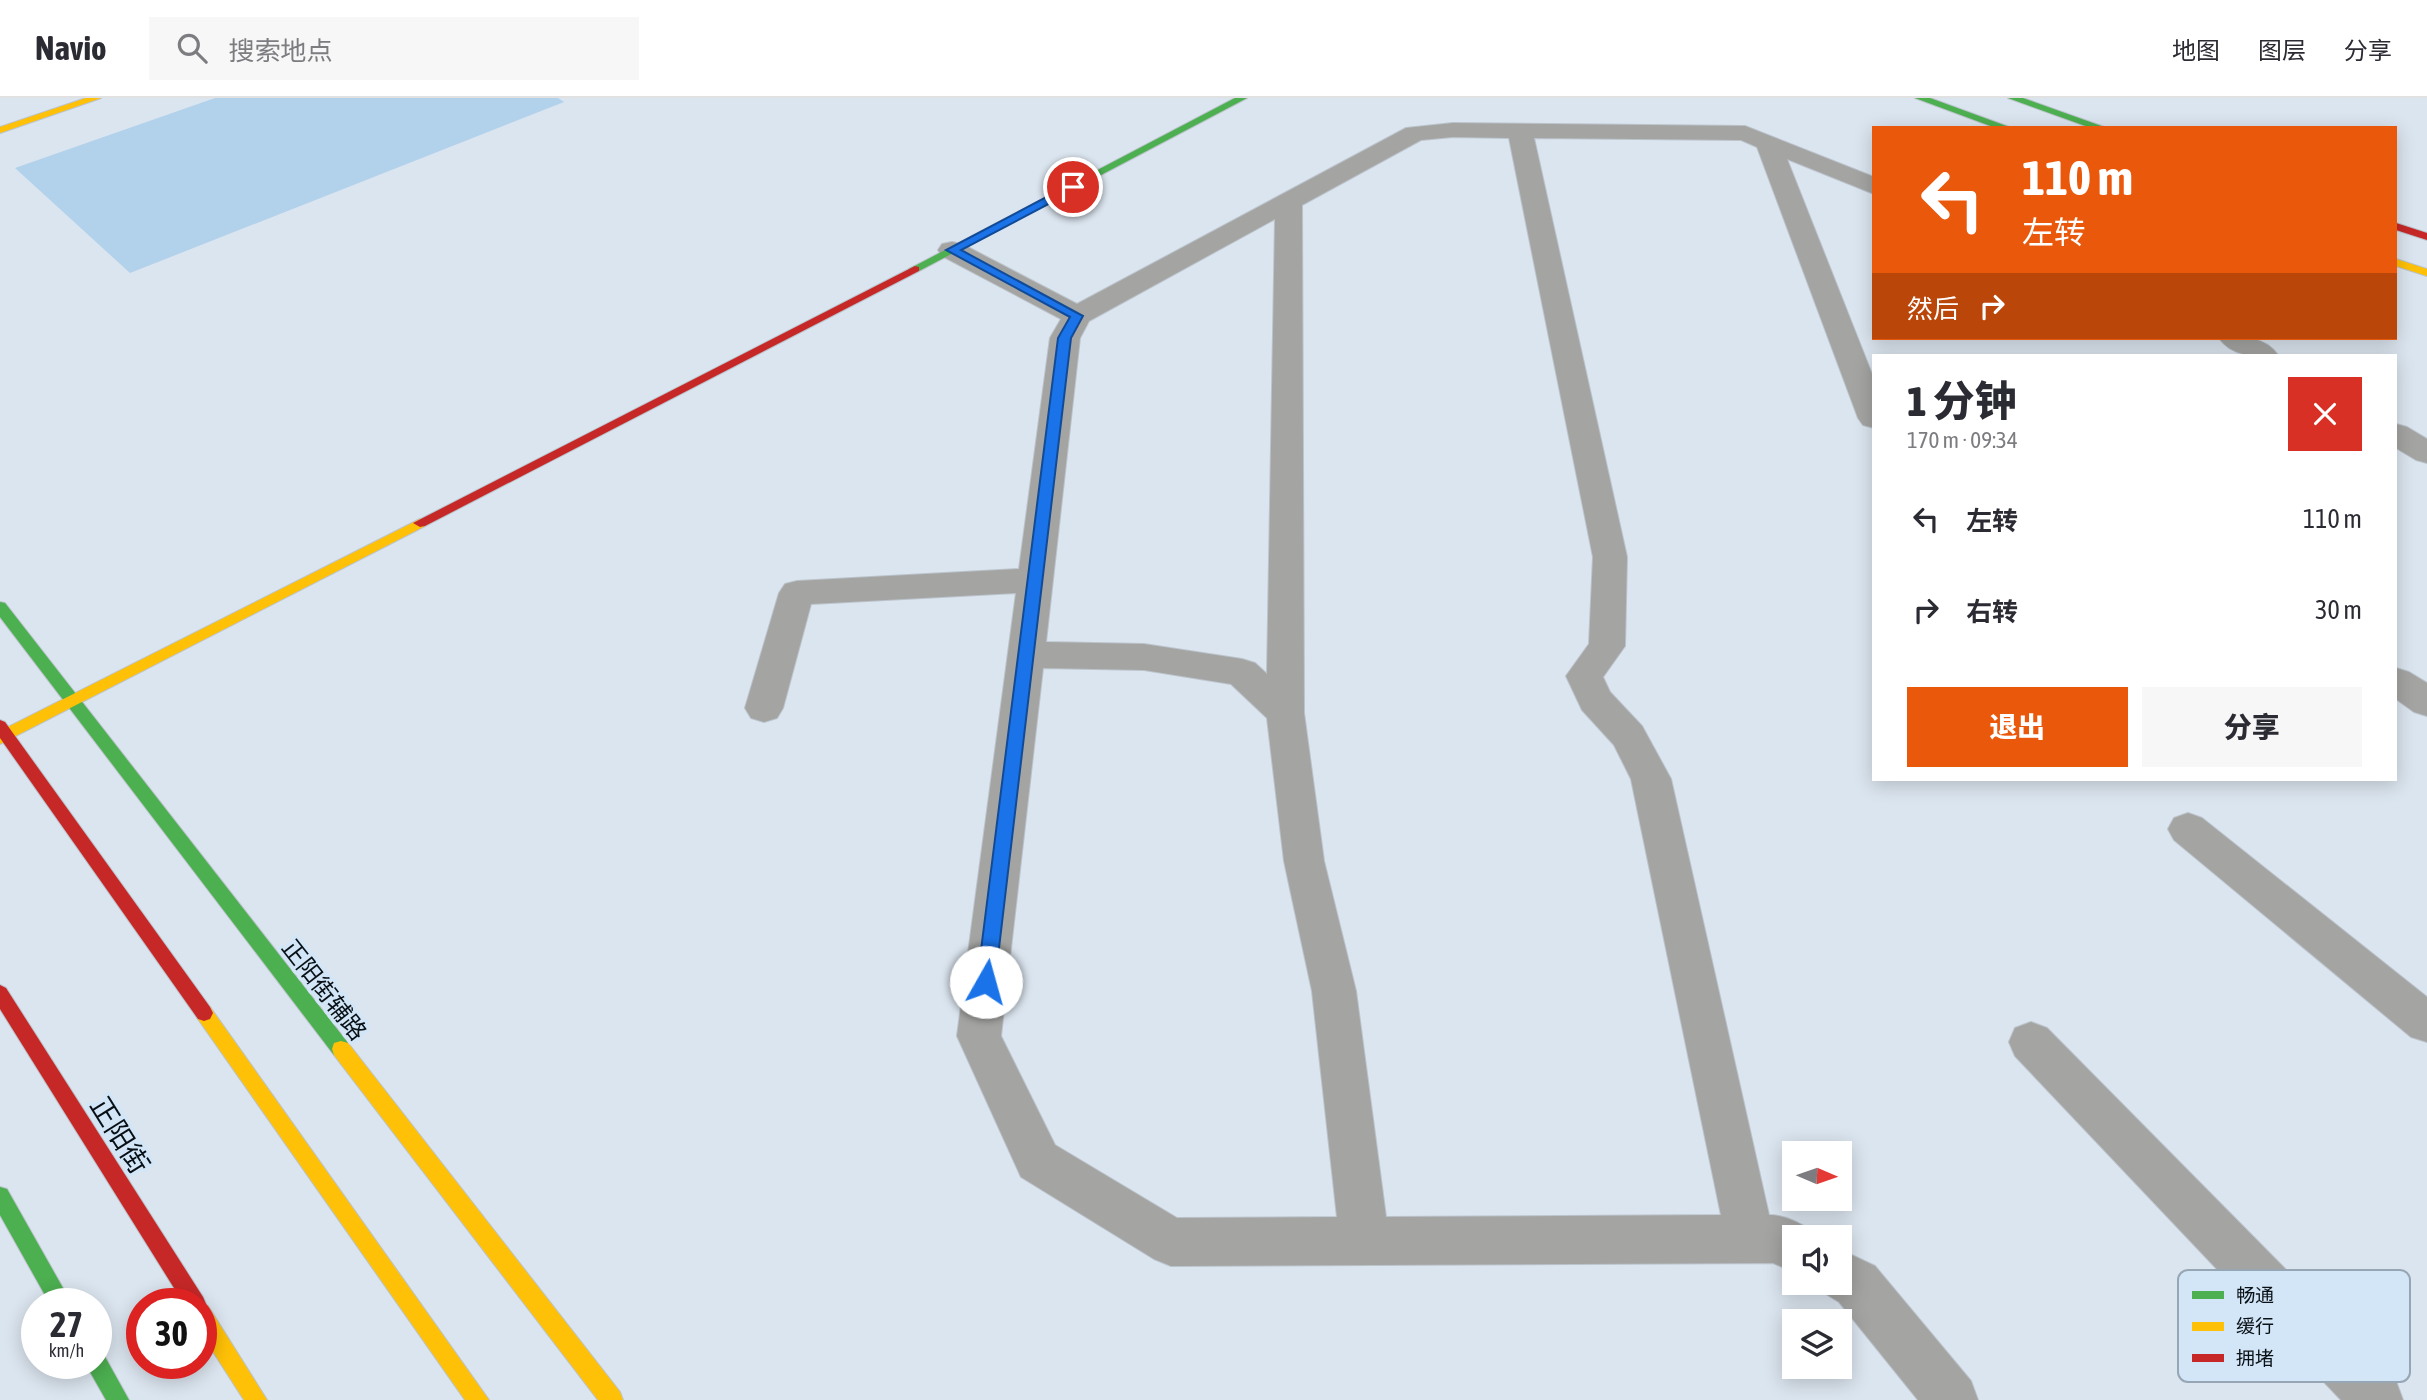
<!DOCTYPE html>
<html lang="zh">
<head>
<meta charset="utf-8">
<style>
	:root { --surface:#fff; --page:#f7f7f7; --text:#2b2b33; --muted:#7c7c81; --line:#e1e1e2; --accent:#ea580c }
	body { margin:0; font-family:"Asap Condensed","Noto Sans SC",sans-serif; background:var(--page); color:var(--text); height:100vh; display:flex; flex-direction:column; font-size:26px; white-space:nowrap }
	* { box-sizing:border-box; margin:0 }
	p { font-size:23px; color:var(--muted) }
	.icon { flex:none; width:38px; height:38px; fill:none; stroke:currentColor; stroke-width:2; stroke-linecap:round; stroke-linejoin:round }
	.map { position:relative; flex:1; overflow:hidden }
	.sheet { position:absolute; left:1872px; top:256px; width:525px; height:427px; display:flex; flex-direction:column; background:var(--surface); border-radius:0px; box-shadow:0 4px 18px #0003 }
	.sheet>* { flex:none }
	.top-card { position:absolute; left:1872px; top:28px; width:525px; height:214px; border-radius:0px; box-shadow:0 4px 18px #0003; background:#ea580c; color:#fff; overflow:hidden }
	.needle { width:46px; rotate:92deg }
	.controls { position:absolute; left:1782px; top:1043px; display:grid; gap:14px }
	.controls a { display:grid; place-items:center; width:70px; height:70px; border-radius:0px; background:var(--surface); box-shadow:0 4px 18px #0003; font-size:35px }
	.speed { position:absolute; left:21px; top:1190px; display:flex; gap:14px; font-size:35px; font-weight:700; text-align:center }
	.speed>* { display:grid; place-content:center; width:91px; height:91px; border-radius:50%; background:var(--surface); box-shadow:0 4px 18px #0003; line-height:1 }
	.speed small { font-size:18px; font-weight:400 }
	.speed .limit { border:10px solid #d22; background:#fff; color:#111 }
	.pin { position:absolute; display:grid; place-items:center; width:60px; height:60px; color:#fff; margin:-30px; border:4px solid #fff; border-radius:50%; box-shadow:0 2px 7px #0007 }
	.me { position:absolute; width:77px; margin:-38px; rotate:7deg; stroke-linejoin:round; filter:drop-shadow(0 0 5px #0008) }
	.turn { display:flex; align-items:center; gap:24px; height:147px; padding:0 35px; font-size:32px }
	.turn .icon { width:91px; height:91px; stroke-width:2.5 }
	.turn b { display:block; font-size:49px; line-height:60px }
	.then { display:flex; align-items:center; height:66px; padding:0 35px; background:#0003; gap:14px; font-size:26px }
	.round { display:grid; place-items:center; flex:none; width:74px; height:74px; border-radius:0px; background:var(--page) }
	.head { display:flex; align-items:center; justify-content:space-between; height:119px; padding:0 35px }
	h1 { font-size:42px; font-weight:800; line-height:52px }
	.cta { display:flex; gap:14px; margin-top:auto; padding:14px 35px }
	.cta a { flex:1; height:80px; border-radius:0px; background:var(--accent); color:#fff; font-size:28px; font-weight:800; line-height:80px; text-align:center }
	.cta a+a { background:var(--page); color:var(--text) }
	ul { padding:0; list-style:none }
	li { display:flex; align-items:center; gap:21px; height:91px; padding:0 35px }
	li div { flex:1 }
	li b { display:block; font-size:26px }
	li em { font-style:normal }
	header { display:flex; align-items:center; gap:42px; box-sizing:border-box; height:98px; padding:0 35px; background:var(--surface); border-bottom:2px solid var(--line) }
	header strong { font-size:33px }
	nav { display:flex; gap:38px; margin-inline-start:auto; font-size:24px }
	.search { width:490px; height:63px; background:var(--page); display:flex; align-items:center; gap:18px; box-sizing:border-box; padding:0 24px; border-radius:0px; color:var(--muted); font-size:26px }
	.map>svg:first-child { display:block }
	.green { fill:#b2d1eb }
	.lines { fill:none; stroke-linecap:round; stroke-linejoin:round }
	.street-casing { stroke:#bbc3cb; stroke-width:2 }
	.fast-casing { stroke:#bbc3cb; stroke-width:2 }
	.slow-casing { stroke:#bbc3cb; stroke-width:2 }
	.jam-casing { stroke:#bbc3cb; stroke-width:2 }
	.street { fill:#a4a4a2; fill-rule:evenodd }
	.fast { fill:#4caf50; fill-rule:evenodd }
	.slow { fill:#ffc107; fill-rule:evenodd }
	.jam { fill:#c62828; fill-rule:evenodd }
	.route { fill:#1a73e8; stroke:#114b97; stroke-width:2 }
	.labels { text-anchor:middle; stroke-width:7; stroke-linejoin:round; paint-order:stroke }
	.street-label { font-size:24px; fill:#0a1116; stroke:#d3e6f7 }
	.near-street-label { font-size:28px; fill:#0a1116; stroke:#d3e6f7 }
	.key { fill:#d3e6f7; stroke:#97a6b4; stroke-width:2 }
	.key-label { font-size:19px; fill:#0a1116 }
</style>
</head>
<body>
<header>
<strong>Navio</strong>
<div class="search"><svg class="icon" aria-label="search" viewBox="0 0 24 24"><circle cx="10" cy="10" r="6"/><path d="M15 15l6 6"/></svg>搜索地点</div>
<nav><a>地图</a><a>图层</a><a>分享</a></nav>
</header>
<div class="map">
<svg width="2427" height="1302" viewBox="0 0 2427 1302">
	<rect width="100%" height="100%" fill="#dbe5ef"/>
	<path class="green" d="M215 0H558L564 4 130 175 15 70Z"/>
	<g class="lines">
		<g class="street-casing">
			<path id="street" d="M1453 25 1745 28 1874 79V96L1787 61 1874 281V330L1863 327 1858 320 1757 49 1741 42 1534 40 1627 459 1625 548 1603 579 1610 594 1642 628 1671 681 1769 1117C1783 1117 1808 1126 1814 1139H1794V1174L1773 1165 1171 1168 1154 1161 1021 1079 957 938 1016 495 811 506 783 610 777 620 764 624 751 620 745 610 779 495 785 486 797 483 1019 471 1050 240 1061 221 942 158 938 152 942 146 952 144 962 146 1077 206 1406 30ZM1453 39 1509 40 1593 459 1589 546 1566 578 1582 612 1614 647 1631 681 1721 1117 1386 1119 1356 893 1324 763 1304 615 1302 107 1421 42ZM1275 121 1267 576 1255 565 1242 561 1144 546 1046 544 1080 240 1089 223ZM1043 570 1144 572 1231 586 1267 620 1284 763 1312 893 1337 1119 1177 1120 1055 1047 1001 938Z
				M2219 240C2241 239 2264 237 2278 257 2256 258 2233 260 2219 240Z
				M2396 326 2407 329 2427 341V365L2416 362 2396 350Z
				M2396 570 2409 574 2427 585V618L2414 614 2396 601Z
				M2188 715 2202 720 2427 899V944L2411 939 2174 742 2168 731 2174 720Z
				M2031 924 2047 930 2396 1283 2403 1302H2341L2015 958 2009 944 2015 930Z
				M1839 1151 1875 1168 1971 1283 1978 1302H1918L1839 1204 1821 1193 1818 1185H1839Z"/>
		</g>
		<g class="fast-casing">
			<path id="fast" d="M1235 0H1247L919 173 909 171Z
				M1915 0H1930L2012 30H1996Z
				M2008 0H2023L2107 30H2091Z
				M0 504 5 505 348 945 350 951 348 957 341 959 334 957 0 519Z
				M0 1089 7 1091 72 1206H50L0 1117Z
				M96 1254 104 1257 129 1302H106L85 1265H96Z"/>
		</g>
		<g class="slow-casing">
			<path id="slow" d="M86 0H101L0 35V29Z
				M2396 161 2427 171V178L2396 168Z
				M420 421 427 425 425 428 0 646V633Z
				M204 907 210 909 489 1302H465L198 921 195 915 198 909Z
				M341 943 348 945 620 1294 623 1302H598L334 957 332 951 334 945Z
				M201 1205 208 1208 267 1302H244L201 1235V1206H198Z"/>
		</g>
		<g class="jam-casing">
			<path id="jam" d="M2396 125 2427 135V142L2396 132Z
				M915 168 919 169V173L425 428 420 429 413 425Z
				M0 622 5 624 210 909 213 915 210 921 204 923 198 921 0 640Z
				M0 887 6 890 203 1199 206 1206 203 1213 201 1214V1206H184L0 911Z"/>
		</g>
		<use href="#street" class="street"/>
		<use href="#fast" class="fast"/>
		<use href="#slow" class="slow"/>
		<use href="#jam" class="jam"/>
	</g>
	<path class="route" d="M1073 85 1078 89 1077 91 961 152 1083 218 1071 240 995 884 992 889 986 891 979 889 977 884 1058 240 1070 219 946 152Z"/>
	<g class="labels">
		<g class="street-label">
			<text transform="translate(324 892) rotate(52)" y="8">正阳街辅路</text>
		</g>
		<g class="near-street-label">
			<text transform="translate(120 1037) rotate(58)" y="10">正阳街</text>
		</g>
	</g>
	<rect x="2178" y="1172" width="232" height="112" rx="10" class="key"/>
	<rect x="2192" y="1193" width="32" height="8" fill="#4caf50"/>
	<rect x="2192" y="1224" width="32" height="9" fill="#ffc107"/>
	<rect x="2192" y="1256" width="32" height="8" fill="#c62828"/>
	<g class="key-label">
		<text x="2236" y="1204">畅通</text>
		<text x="2236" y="1235">缓行</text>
		<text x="2236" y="1267">拥堵</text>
	</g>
</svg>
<div class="controls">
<a><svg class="needle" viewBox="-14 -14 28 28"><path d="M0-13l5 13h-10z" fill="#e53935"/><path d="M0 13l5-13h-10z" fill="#7c7c81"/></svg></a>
<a><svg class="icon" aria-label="sound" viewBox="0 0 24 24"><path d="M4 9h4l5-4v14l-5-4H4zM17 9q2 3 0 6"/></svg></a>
<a><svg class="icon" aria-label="layers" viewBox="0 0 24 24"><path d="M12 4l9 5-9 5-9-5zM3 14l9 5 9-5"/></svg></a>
</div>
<div class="speed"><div>27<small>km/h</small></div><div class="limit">30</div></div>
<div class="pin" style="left:1073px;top:89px;background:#d93025"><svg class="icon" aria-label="arrive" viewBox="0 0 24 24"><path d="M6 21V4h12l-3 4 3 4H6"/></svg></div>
<svg class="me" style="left:986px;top:884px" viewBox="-20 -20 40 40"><circle r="19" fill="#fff"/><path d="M0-13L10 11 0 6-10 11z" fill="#1a73e8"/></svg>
<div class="top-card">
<div class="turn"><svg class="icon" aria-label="left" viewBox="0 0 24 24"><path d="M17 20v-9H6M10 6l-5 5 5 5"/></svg><div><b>110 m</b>左转</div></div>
<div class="then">然后<svg class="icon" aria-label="right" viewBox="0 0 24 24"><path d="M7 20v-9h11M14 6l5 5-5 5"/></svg></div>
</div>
<section class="sheet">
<div class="head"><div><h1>1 分钟</h1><p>170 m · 09:34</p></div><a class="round" style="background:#d93025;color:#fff"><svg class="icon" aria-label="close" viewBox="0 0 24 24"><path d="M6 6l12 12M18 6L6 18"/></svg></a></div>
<ul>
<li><svg class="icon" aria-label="left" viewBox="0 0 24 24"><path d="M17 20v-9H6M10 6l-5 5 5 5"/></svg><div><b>左转</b></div><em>110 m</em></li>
<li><svg class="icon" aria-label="right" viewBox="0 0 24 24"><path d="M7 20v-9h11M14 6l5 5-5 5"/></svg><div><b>右转</b></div><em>30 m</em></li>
</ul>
<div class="cta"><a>退出</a><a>分享</a></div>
</section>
</div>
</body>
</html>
